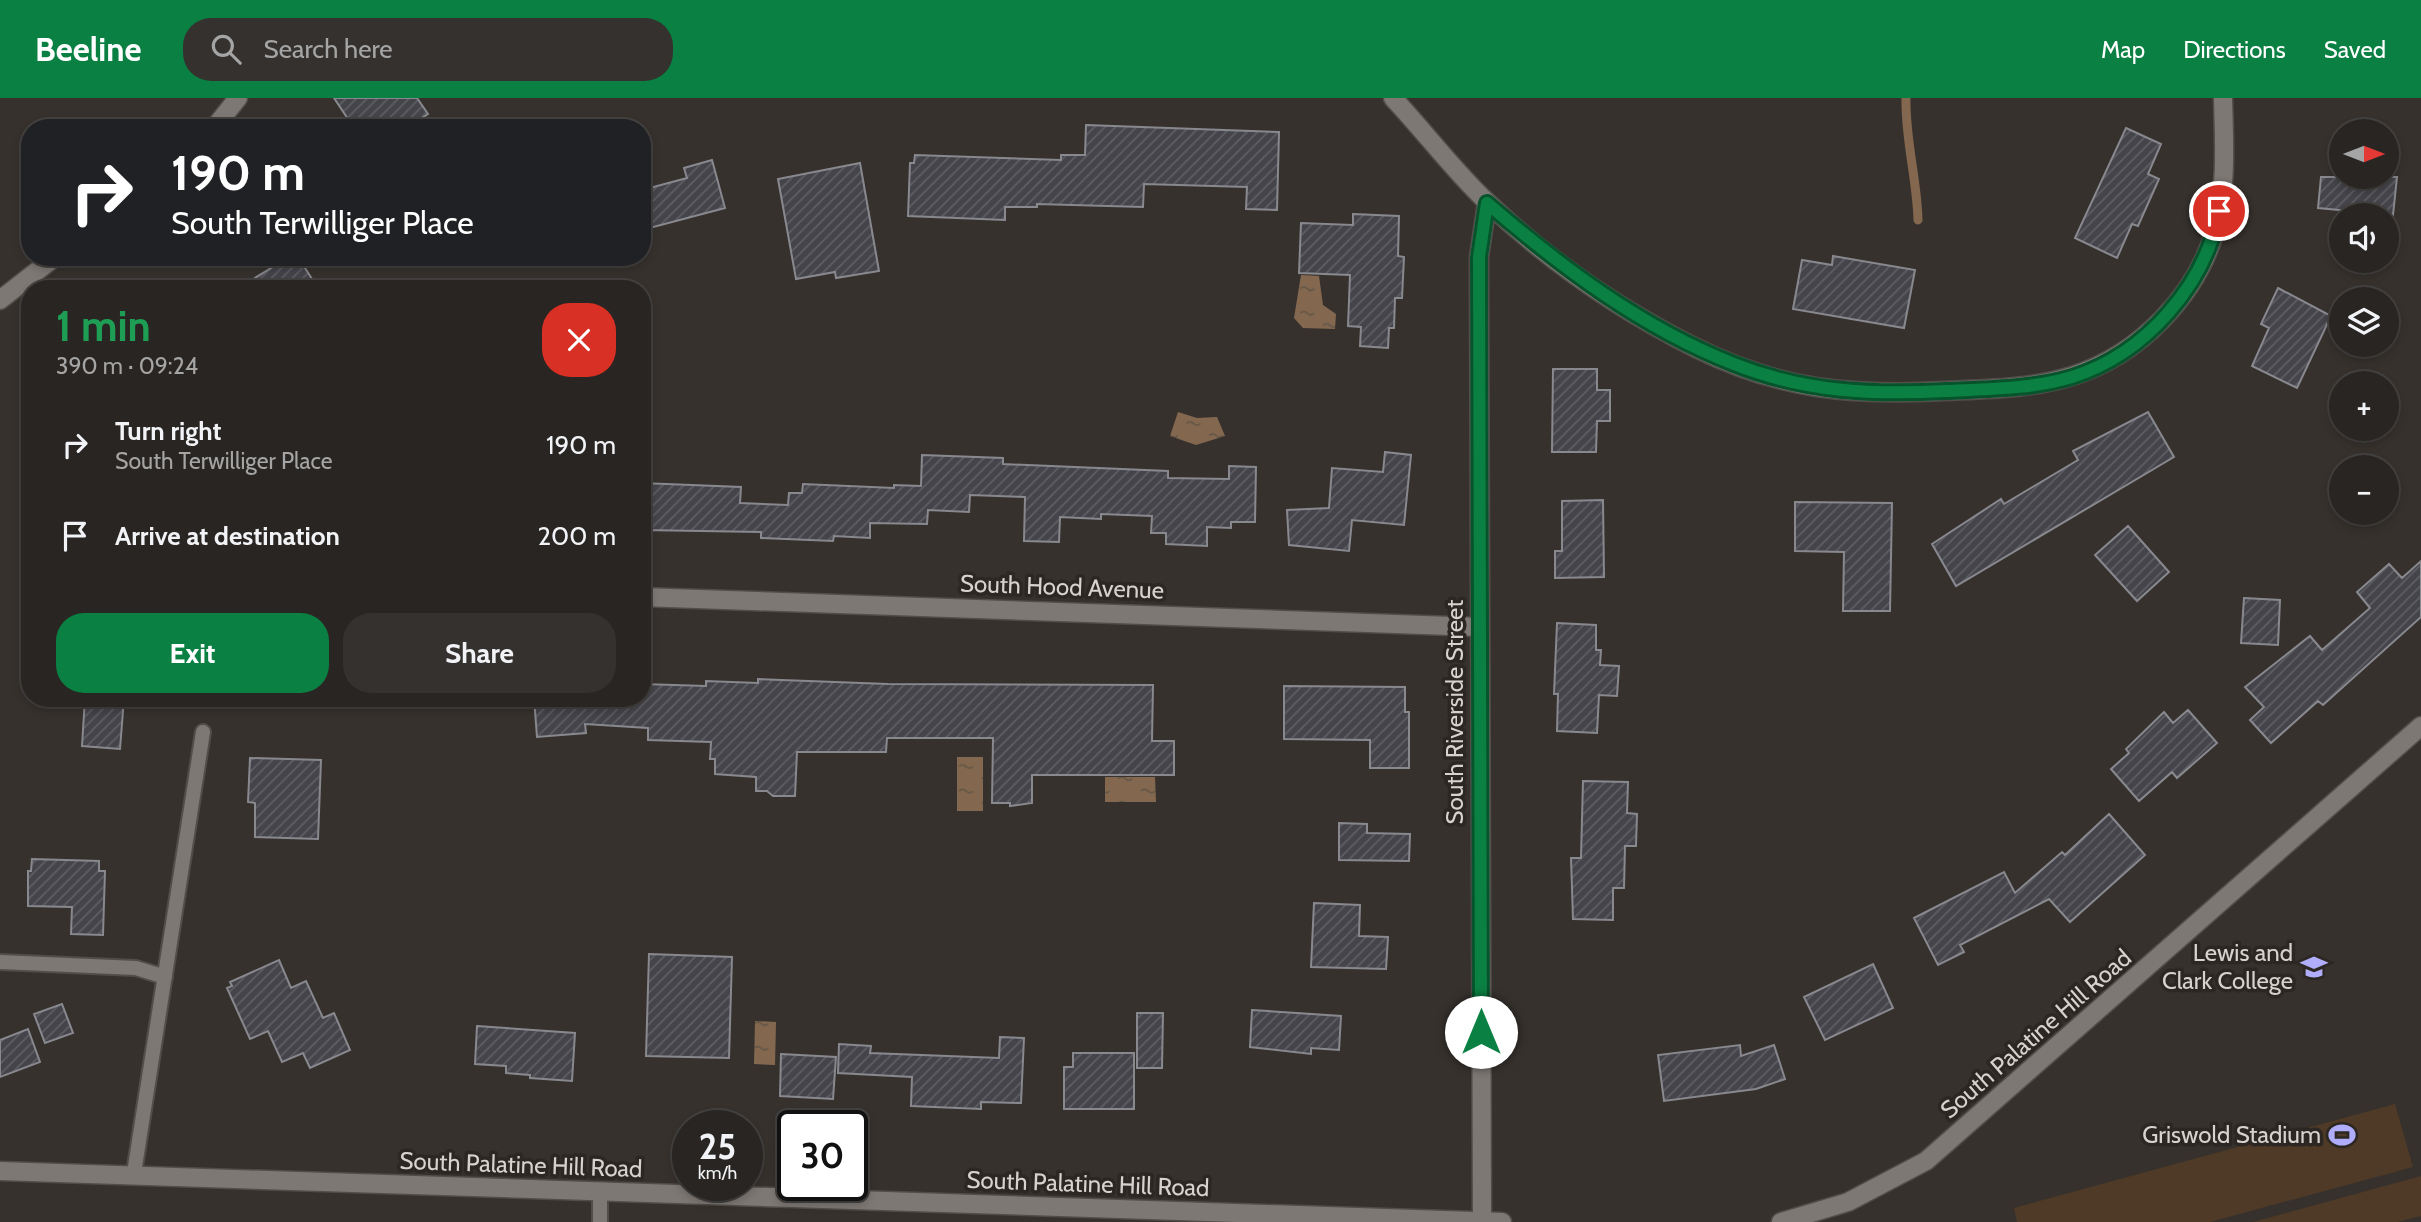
<!DOCTYPE html>
<html lang="en">
<head>
<meta charset="utf-8">
<style>
	:root { --surface:#282522; --page:#34312f; --text:#f1f3f6; --muted:#a5a5a5; --line:#444240; --accent:#0b8043 }
	body { margin:0; font-family:Cabin,sans-serif; background:var(--page); color:var(--text); height:100vh; display:flex; flex-direction:column; font-size:26px; white-space:nowrap }
	* { box-sizing:border-box; margin:0 }
	p { font-size:23px; color:var(--muted) }
	.icon { flex:none; width:38px; height:38px; fill:none; stroke:currentColor; stroke-width:2; stroke-linecap:round; stroke-linejoin:round }
	.map { position:relative; flex:1; overflow:hidden }
	.panel { position:absolute; left:21px; top:182px; width:630px; height:427px; display:flex; flex-direction:column; background:var(--surface); border-radius:28px; box-shadow:0 4px 10px #0003,0 0 0 2px var(--line) }
	.panel>* { flex:none }
	.hud { position:absolute; left:21px; top:21px; width:630px; height:147px; border-radius:28px; box-shadow:0 4px 10px #0003,0 0 0 2px var(--line); background:#202124; color:#fff; overflow:hidden }
	.needle { width:46px; rotate:90deg }
	.tools { position:absolute; left:2329px; top:21px; display:grid; gap:14px }
	.tools a { display:grid; place-items:center; width:70px; height:70px; border-radius:50%; background:var(--surface); box-shadow:0 4px 10px #0003,0 0 0 2px var(--line); font-size:35px }
	.speed { position:absolute; left:672px; top:1012px; display:flex; gap:14px; font-size:35px; font-weight:700; text-align:center }
	.speed>* { display:grid; place-content:center; width:91px; height:91px; border-radius:50%; background:var(--surface); box-shadow:0 4px 10px #0003,0 0 0 2px var(--line); line-height:1 }
	.speed small { font-size:18px; font-weight:400 }
	.speed .limit { border:4px solid #111; border-radius:10px; background:#fff; color:#111 }
	.pin { position:absolute; display:grid; place-items:center; width:60px; height:60px; color:#fff; margin:-30px; border:4px solid #fff; border-radius:50%; box-shadow:0 2px 7px #0007 }
	.me { position:absolute; width:77px; margin:-38px; rotate:0deg; stroke-linejoin:round; filter:drop-shadow(0 0 5px #0008) }
	.turn { display:flex; align-items:center; gap:24px; height:147px; padding:0 35px; font-size:32px }
	.turn .icon { width:91px; height:91px; stroke-width:2.5 }
	.turn b { display:block; font-size:49px; line-height:60px }
	.round { display:grid; place-items:center; flex:none; width:74px; height:74px; border-radius:28px; background:var(--page) }
	.head { display:flex; align-items:center; justify-content:space-between; height:119px; padding:0 35px }
	h1 { font-size:42px; font-weight:700; line-height:52px; color:#1e9e55 }
	.primary-button { display:flex; gap:14px; margin-top:auto; padding:14px 35px }
	.primary-button a { flex:1; height:80px; border-radius:28px; background:var(--accent); color:#fff; font-size:28px; font-weight:700; line-height:80px; text-align:center }
	.primary-button a+a { background:var(--page); color:var(--text) }
	ul { padding:0; list-style:none }
	li { display:flex; align-items:center; gap:21px; height:91px; padding:0 35px }
	li div { flex:1 }
	li b { display:block; font-size:26px }
	li em { font-style:normal }
	header { display:flex; align-items:center; gap:42px; box-sizing:border-box; height:98px; padding:0 35px; background:var(--accent); color:#fff }
	header strong { font-size:33px }
	nav { display:flex; gap:38px; margin-inline-start:auto; font-size:24px }
	.search { width:490px; height:63px; background:var(--page); display:flex; align-items:center; gap:18px; box-sizing:border-box; padding:0 24px; border-radius:28px; color:var(--muted); font-size:26px }
	.map>svg:first-child { display:block }
	.garden { fill:#4f3a27 }
	.water { fill:url(#water-ripples) }
	.lines { fill:none; stroke-linecap:round; stroke-linejoin:round }
	.stream { stroke:#83684f; stroke-width:9 }
	.building { fill:url(#building-hatch); stroke:#88888f; stroke-width:2 }
	.service-casing { stroke:#514d49; stroke-width:18 }
	.minor-casing { stroke:#514d49; stroke-width:21 }
	.tertiary-casing { stroke:#514d49; stroke-width:21 }
	.service { stroke:#7e7874; stroke-width:14 }
	.minor { stroke:#7e7874; stroke-width:18 }
	.tertiary { stroke:#7e7874; stroke-width:18 }
	.route-casing { stroke:#07532c; stroke-width:18 }
	.route { stroke:#0b8043; stroke-width:12 }
	.labels { text-anchor:middle; stroke-width:7; stroke-linejoin:round; paint-order:stroke }
	.street-label { font-size:24px; fill:#d5d2cf; stroke:#2c2723 }
	.poi-label { font-size:24px; fill:#d5d2cf; stroke:#2c2723; text-anchor:end }
</style>
</head>
<body>
<header>
<strong>Beeline</strong>
<div class="search"><svg class="icon" aria-label="search" viewBox="0 0 24 24"><circle cx="10" cy="10" r="6"/><path d="M15 15l6 6"/></svg>Search here</div>
<nav><a>Map</a><a>Directions</a><a>Saved</a></nav>
</header>
<div class="map">
<svg width="2421" height="1124" viewBox="0 0 2421 1124">
	<defs>
		<pattern id="water-ripples" width="26" height="14" patternUnits="userSpaceOnUse" patternTransform="scale(1.75)"><rect width="26" height="14" fill="#83684f"/><path d="M2 4q2-2 4 0t4 0M15 11q2-2 4 0t4 0" fill="none" stroke="#655647"/></pattern>
		<pattern id="building-hatch" width="6" height="6" patternUnits="userSpaceOnUse" patternTransform="scale(1.75)"><rect width="6" height="6" fill="#44444a"/><path d="M-1 1l2-2M0 6l6-6M5 7l2-2" fill="none" stroke="#5e5e63"/></pattern>
	</defs>
	<rect width="100%" height="100%" fill="#36312d"/>
	<path class="garden" d="M2395 1006 2413 1069 2210 1124H2017L2014 1110Z
		M2421 1078V1118L2398 1124H2253Z"/>
	<path class="water" d="M1301 177 1319 178 1323 207 1336 216 1335 231 1303 230 1294 220Z
		M1178 314 1197 320 1217 319 1225 338 1196 347 1170 338Z
		M957 659H983V713H957Z
		M1155 679 1156 704H1105V679Z
		M755 923 776 924 775 967 754 966Z"/>
	<g class="lines">
		<path class="stream" d="M1906 0C1905 41 1917 81 1918 122"/>
	</g>
	<path class="building" d="M334 0H417L428 16 407 30H354Z
		M1086 27 1279 34 1277 112 1246 111 1247 89 1144 86 1143 109 1037 106V109H1005V122L908 118 910 65H914L915 57 1061 62V57H1085Z
		M2126 30 2161 46 2148 76 2159 81 2138 128 2132 126 2117 160 2075 140Z
		M712 62 725 110 642 132V92L687 80 684 70Z
		M860 65 879 173 836 180 835 174 796 181 778 81Z
		M2321 79H2397L2393 117 2318 110Z
		M1353 116 1399 118 1398 158 1404 159 1402 200H1395L1394 230H1389L1388 250 1360 248 1361 229 1348 228 1350 177 1299 175 1301 125 1353 127Z
		M1833 158 1915 172 1904 230 1793 211 1802 162 1832 167Z
		M272 159H298L312 181 298 191H237L276 167Z
		M2278 190 2331 218 2297 290 2252 268 2269 230 2261 226Z
		M1553 271H1597V292H1610V323H1597L1596 354H1552Z
		M2148 314 2174 359 1956 488 1932 446 2001 401 2004 406 2078 362 2073 353Z
		M1385 354 1411 357 1404 427 1352 422 1349 453 1289 447 1287 412 1329 410 1332 370 1383 374Z
		M922 357 1003 360V366L1168 373V380L1229 381V368L1256 369 1255 424H1231V430L1207 429V448L1166 446V435H1151L1152 418 1101 416V421L1060 419 1059 444 1024 443 1025 399 970 397 969 414 928 412 927 426 870 425V440L834 438 833 443 761 440V434L642 432V385L741 389 740 405 788 407 789 395H802L803 386 894 390V387L921 388Z
		M1603 402 1604 479 1555 480V453H1562V403Z
		M1795 404 1892 405 1890 513H1843L1844 454 1795 453Z
		M2128 428 2169 474 2137 503 2095 457Z
		M2421 463V519L2323 607 2318 603 2271 645 2250 622 2264 609 2245 589 2310 538 2322 552 2370 510 2357 494 2389 466 2402 480Z
		M2244 500 2280 502 2278 547 2241 545Z
		M1557 525 1596 527V552H1601L1600 567 1619 568 1617 598 1599 597 1597 635 1557 633 1558 596H1554Z
		M758 581 888 586 1153 587 1152 643H1174V677H1032V705L1010 708V705H992L993 640H887L886 654H797L795 698H773L767 693H756V679L715 676V661H710L711 644 648 642V630L585 626 586 635 537 639 534 600H642V586L706 588V583L758 585Z
		M1284 588 1405 589V614H1409V670H1370V642L1284 641Z
		M85 600H124L120 651 82 648Z
		M2188 612 2217 645 2177 680 2172 674 2139 703 2111 671 2129 655 2126 651 2164 614 2173 625Z
		M250 660 321 662 318 741 255 739V705L248 704Z
		M1583 683 1628 684 1627 715 1637 716 1636 748H1625L1624 790H1613V822L1573 821 1571 760H1581Z
		M2109 716 2145 757 2070 824 2049 801 1960 847 1964 854 1938 867 1914 820 2004 774 2015 795 2062 754 2065 757Z
		M1339 725 1367 726V735L1410 736 1409 763 1339 762Z
		M32 761 99 763V773H105L103 837 71 836 72 809 28 808V773H31Z
		M1314 805 1360 807 1359 838 1388 839 1386 871 1311 869Z
		M649 856 732 859 729 960 646 958Z
		M279 862 291 890 306 883 323 920 334 915 350 952 310 970 303 955 282 964 268 933 250 941 227 890 232 888 230 884Z
		M1873 866 1893 910 1825 942 1804 899Z
		M62 906 73 935 45 945 34 916Z
		M1252 912 1341 918 1339 952 1311 950V956L1250 949Z
		M1137 915H1163L1162 970H1137Z
		M477 928 575 935 572 983 530 980V977L506 975V968L475 966Z
		M28 931 40 964 0 979V942Z
		M1000 939 1024 940 1021 1005 981 1004V1011L911 1008 912 979 838 975 839 946 871 948 870 955 999 960Z
		M1740 947 1741 958 1774 947 1785 981 1756 991 1664 1003 1658 957Z
		M1073 955H1134V1011H1064V969H1073Z
		M781 956 836 959 833 1001 780 998Z"/>
	<g class="lines">
		<g class="service-casing">
			<path id="service" d="M0 864 136 870 165 879
				M134 1075 203 634
				M600 1124V1094"/>
		</g>
		<g class="minor-casing">
			<path id="minor" d="M1393 0C1425 34 1454 73 1488 105 1549 163 1622 213 1696 250 1781 292 1851 298 1944 293 1986 291 2031 291 2072 278 2139 257 2198 197 2216 129 2227 88 2224 42 2223 0
				M214 30 238 0
				M0 202 55 159
				M642 499 1479 529
				M1482 1123 1479 159 1487 105"/>
		</g>
		<g class="tertiary-casing">
			<path id="tertiary" d="M0 1073 1502 1124
				M1781 1124 1848 1104 1926 1063 2421 628"/>
		</g>
		<use href="#service" class="service"/>
		<use href="#minor" class="minor"/>
		<use href="#tertiary" class="tertiary"/>
	</g>
	<g class="lines">
		<g class="route-casing">
			<path id="route" d="M1481 934 1479 159 1487 105C1561 169 1642 230 1734 266 1804 294 1872 297 1946 293 1988 291 2032 291 2072 279 2145 256 2206 187 2219 113"/>
		</g>
		<use href="#route" class="route"/>
	</g>
	<defs>
		<g id="university-bare" transform="scale(2.1)"><path d="M0-5L7-2L0 1L-7-2ZM-4 1L0 2.5L4 1V4Q0 6-4 4Z" fill="#b0aefa" stroke="#2c2723" stroke-width="2.5" paint-order="stroke"/></g>
		<g id="stadium-bare" transform="scale(2.1)"><path d="M0-5a6.5 5 0 1 0 0 10a6.5 5 0 1 0 0-10ZM-3.5-1.8h7v3.6h-7Z" fill="#b0aefa" stroke="#2c2723" stroke-width="2.5" paint-order="stroke"/></g>
	</defs>
	<g fill-rule="evenodd">
		<use href="#university-bare" x="2314" y="869"/>
		<use href="#stadium-bare" x="2342" y="1037"/>
	</g>
	<g class="labels">
		<g class="street-label">
			<text transform="translate(1062 489) rotate(2)" y="8">South Hood Avenue</text>
			<text transform="translate(1455 614) rotate(-90)" y="8">South Riverside Street</text>
			<text transform="translate(2036 936) rotate(-41)" y="8">South Palatine Hill Road</text>
			<text transform="translate(521 1067) rotate(2)" y="8">South Palatine Hill Road</text>
			<text transform="translate(1088 1086) rotate(2)" y="8">South Palatine Hill Road</text>
		</g>
		<g class="poi-label">
			<text x="2293" y="863">Lewis and<tspan x="2293" dy="28">Clark College</tspan></text>
			<text x="2321" y="1045">Griswold Stadium</text>
		</g>
	</g>
</svg>
<div class="tools">
<a><svg class="needle" viewBox="-14 -14 28 28"><path d="M0-13l5 13h-10z" fill="#e53935"/><path d="M0 13l5-13h-10z" fill="#a5a5a5"/></svg></a>
<a><svg class="icon" aria-label="sound" viewBox="0 0 24 24"><path d="M4 9h4l5-4v14l-5-4H4zM17 9q2 3 0 6"/></svg></a>
<a><svg class="icon" aria-label="layers" viewBox="0 0 24 24"><path d="M12 4l9 5-9 5-9-5zM3 14l9 5 9-5"/></svg></a>
<a>+</a>
<a>−</a>
</div>
<div class="speed"><div>25<small>km/h</small></div><div class="limit">30</div></div>
<div class="pin" style="left:2219px;top:113px;background:#d93025"><svg class="icon" aria-label="arrive" viewBox="0 0 24 24"><path d="M6 21V4h12l-3 4 3 4H6"/></svg></div>
<svg class="me" style="left:1481px;top:934px" viewBox="-20 -20 40 40"><circle r="19" fill="#fff"/><path d="M0-13L10 11 0 6-10 11z" fill="#0b8043"/></svg>
<div class="hud">
<div class="turn"><svg class="icon" aria-label="right" viewBox="0 0 24 24"><path d="M7 20v-9h11M14 6l5 5-5 5"/></svg><div><b>190 m</b>South Terwilliger Place</div></div>
</div>
<section class="panel">
<div class="head"><div><h1>1 min</h1><p>390 m · 09:24</p></div><a class="round" style="background:#d93025;color:#fff"><svg class="icon" aria-label="close" viewBox="0 0 24 24"><path d="M6 6l12 12M18 6L6 18"/></svg></a></div>
<ul>
<li><svg class="icon" aria-label="right" viewBox="0 0 24 24"><path d="M7 20v-9h11M14 6l5 5-5 5"/></svg><div><b>Turn right</b><p>South Terwilliger Place</p></div><em>190 m</em></li>
<li><svg class="icon" aria-label="arrive" viewBox="0 0 24 24"><path d="M6 21V4h12l-3 4 3 4H6"/></svg><div><b>Arrive at destination</b></div><em>200 m</em></li>
</ul>
<div class="primary-button"><a>Exit</a><a>Share</a></div>
</section>
</div>
</body>
</html>
